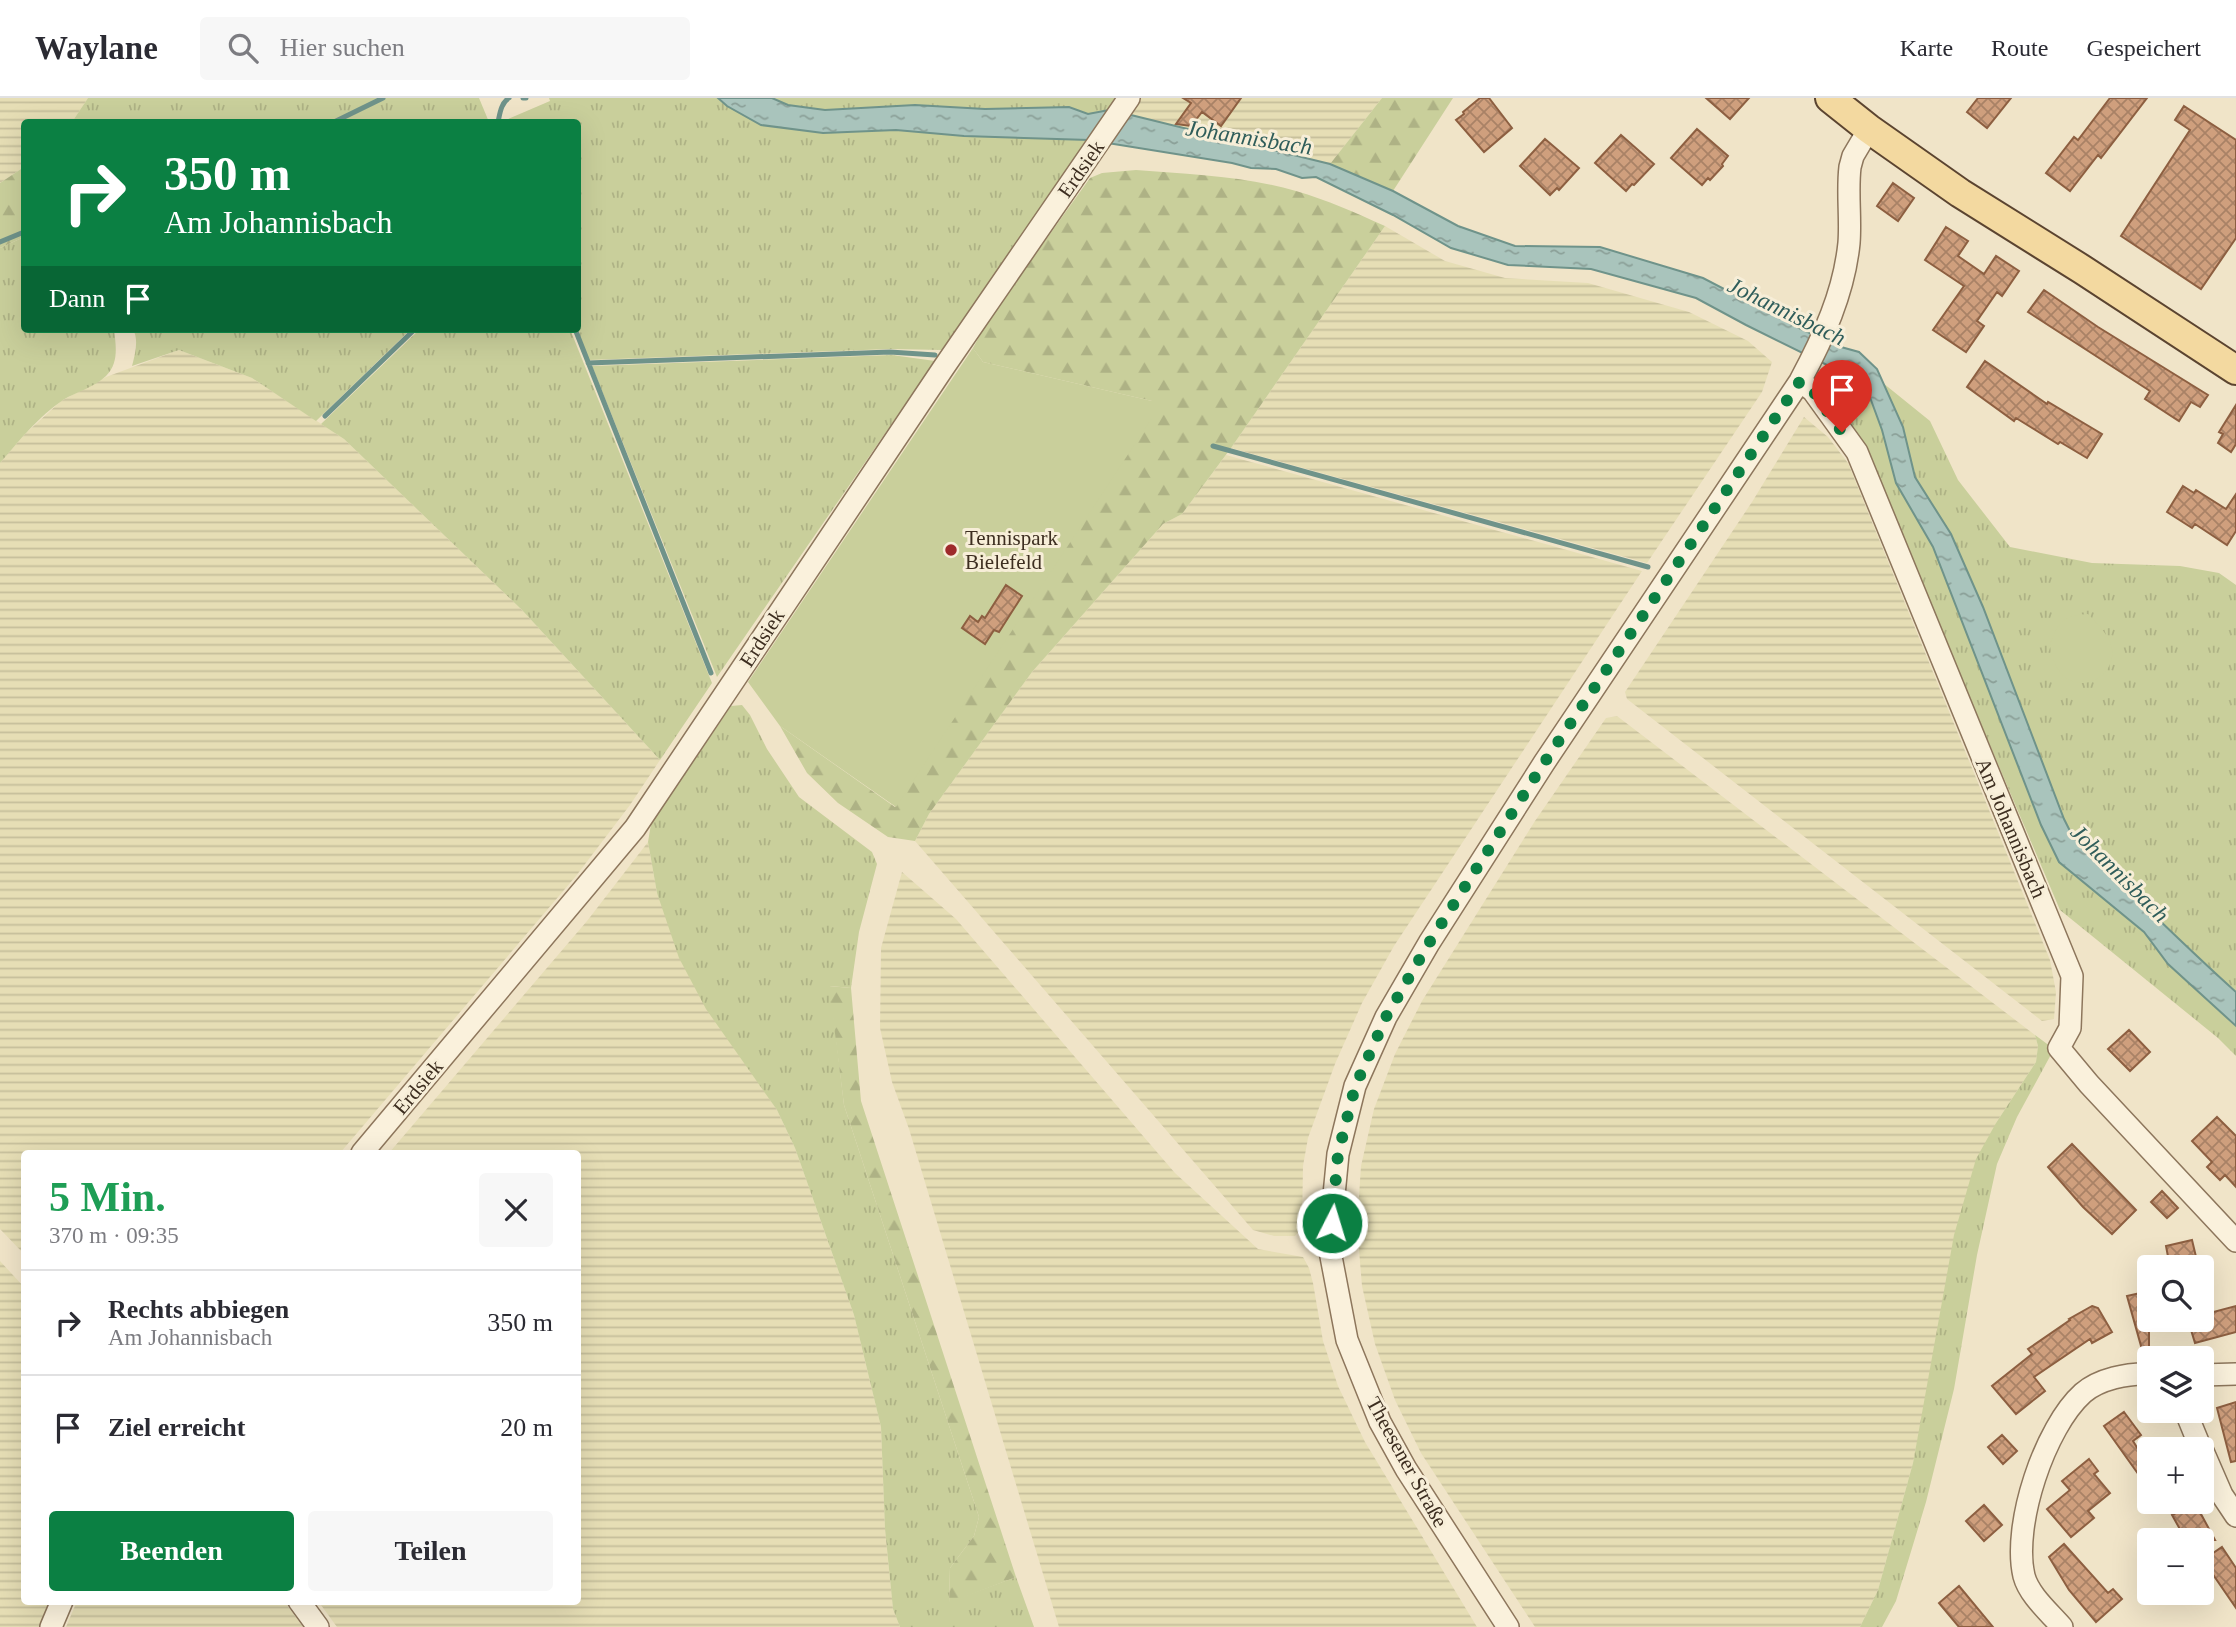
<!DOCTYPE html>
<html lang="de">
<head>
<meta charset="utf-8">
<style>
	:root { --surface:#fff; --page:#f7f7f7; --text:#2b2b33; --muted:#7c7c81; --line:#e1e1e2; --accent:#0b8043 }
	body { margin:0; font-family:Georgia,serif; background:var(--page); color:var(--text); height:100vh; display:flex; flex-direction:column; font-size:26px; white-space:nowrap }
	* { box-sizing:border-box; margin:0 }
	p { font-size:23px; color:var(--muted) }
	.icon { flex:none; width:38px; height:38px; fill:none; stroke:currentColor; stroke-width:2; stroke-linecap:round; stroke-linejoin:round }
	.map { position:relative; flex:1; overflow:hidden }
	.panel { position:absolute; left:21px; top:1052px; width:560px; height:455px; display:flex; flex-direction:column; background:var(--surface); border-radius:7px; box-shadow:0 7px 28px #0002 }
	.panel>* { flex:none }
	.guide { position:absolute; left:21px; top:21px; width:560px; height:214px; border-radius:7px; box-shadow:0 7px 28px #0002; background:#0b8043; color:#fff; overflow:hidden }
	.controls { position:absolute; left:2137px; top:1157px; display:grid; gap:14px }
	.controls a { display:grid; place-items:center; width:77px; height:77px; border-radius:7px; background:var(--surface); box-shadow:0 7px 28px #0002; font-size:35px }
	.pin { position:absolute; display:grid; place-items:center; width:60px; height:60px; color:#fff; margin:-72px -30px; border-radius:50% 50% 50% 0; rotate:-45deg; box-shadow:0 0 7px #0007 }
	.pin .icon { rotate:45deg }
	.me { position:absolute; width:77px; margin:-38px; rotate:5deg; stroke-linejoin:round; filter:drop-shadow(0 0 5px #0008) }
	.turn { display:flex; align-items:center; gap:24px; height:147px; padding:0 28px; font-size:32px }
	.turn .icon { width:91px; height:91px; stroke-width:2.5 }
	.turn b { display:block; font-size:49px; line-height:60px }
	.then { display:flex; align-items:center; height:66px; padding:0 28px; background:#0003; gap:14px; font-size:26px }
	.round { display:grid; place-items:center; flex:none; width:74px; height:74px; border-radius:7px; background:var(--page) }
	.summary { display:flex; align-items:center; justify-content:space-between; height:119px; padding:0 28px }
	h1 { font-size:42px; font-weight:700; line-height:52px; color:#1e9e55 }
	.action { display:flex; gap:14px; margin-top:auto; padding:14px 28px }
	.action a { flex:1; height:80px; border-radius:7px; background:var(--accent); color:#fff; font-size:28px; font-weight:700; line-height:80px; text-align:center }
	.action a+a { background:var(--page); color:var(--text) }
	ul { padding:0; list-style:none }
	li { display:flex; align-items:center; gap:21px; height:105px; padding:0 28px; border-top:2px solid var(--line) }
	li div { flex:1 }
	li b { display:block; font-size:26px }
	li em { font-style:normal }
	header { display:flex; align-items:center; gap:42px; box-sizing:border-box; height:98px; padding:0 35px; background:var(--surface); border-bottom:2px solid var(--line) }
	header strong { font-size:33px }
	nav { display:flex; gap:38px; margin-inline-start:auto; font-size:24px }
	.search { width:490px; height:63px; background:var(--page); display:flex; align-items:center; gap:18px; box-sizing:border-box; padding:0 24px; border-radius:7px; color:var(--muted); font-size:26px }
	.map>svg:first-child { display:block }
	.farmland { fill:url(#farmland-rules) }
	.grass { fill:url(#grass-tufts) }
	.forest { fill:url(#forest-firs) }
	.pitch { fill:#c9cf9b }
	.water { fill:url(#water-ripples); stroke:#6f938a; stroke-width:2 }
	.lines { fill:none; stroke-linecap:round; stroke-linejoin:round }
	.stream { stroke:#6f938a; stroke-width:5 }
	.building { fill:url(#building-cross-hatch); stroke:#8d5f41; stroke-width:2 }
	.minor-casing { stroke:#8d765c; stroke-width:24 }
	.major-casing { stroke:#5b4430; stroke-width:32 }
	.minor { stroke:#faf1dc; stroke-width:21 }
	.major { stroke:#f3d9a0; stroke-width:28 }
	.route { stroke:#0b8043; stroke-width:12; stroke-dasharray:0 21.6 }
	.poi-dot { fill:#9e2a2b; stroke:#f7eed8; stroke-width:2.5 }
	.labels { text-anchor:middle; stroke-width:6; stroke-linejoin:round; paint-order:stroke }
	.street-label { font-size:21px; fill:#3d2e20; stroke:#f7eed8 }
	.poi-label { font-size:21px; fill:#3d2e20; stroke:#f7eed8; text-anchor:start }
	.water-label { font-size:23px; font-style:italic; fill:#2f5d5a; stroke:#f7eed8 }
</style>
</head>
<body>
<header>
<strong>Waylane</strong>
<div class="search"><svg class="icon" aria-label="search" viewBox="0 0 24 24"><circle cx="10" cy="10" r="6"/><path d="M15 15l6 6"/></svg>Hier suchen</div>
<nav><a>Karte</a><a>Route</a><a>Gespeichert</a></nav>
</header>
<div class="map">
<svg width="2236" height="1529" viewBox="0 0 2236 1529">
	<defs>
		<pattern id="farmland-rules" width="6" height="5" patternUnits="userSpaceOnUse" patternTransform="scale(1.75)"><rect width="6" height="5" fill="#e6deb5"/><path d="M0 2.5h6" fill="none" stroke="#c6bf9b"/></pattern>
		<pattern id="grass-tufts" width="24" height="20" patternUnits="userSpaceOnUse" patternTransform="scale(1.75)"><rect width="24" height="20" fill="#c9cf9b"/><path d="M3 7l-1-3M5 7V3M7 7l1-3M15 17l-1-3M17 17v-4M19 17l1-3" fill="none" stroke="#aeb285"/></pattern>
		<pattern id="forest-firs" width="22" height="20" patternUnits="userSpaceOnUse" patternTransform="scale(1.75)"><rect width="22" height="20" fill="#c9cf9b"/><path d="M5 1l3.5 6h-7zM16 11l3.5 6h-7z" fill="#aeb285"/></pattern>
		<pattern id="water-ripples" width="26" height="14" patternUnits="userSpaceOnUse" patternTransform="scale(1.75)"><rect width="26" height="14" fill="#a9c4bc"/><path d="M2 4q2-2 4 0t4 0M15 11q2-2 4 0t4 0" fill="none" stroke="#8ba098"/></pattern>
		<pattern id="building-cross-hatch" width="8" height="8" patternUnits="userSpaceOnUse" patternTransform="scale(1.75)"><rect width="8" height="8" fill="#cf9f7d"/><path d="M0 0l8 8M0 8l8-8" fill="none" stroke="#a98266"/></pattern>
	</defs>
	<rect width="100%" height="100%" fill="#f0e4c8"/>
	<path class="farmland" d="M0 0H88L72 24H24V69L0 85Z
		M1137 0H1382L1330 66 1126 16Z
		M1385 128 1445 163 1505 180 1588 185 1689 214 1748 243 1772 264 1762 294 1647 465 1231 350Z
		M179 252 252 280 344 341 522 512 660 662 630 707 576 778 340 1055H24V1156L0 1131V365L25 336 61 303 106 279Z
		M1804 319 1828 339 1848 365 2050 862 2056 894 2054 921 2042 923 1627 601 1625 594 1752 404Z
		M1226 357 1642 473 1394 848 1362 905 1335 966 1308 1040 1303 1068 1302 1130 1295 1138H1274L1253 1132 915 743 929 716 1032 574 1163 426 1182 416Z
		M1617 618 2035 937 2038 948 2036 964 1996 1025 1925 1304 1913 1365 1878 1492 1860 1529H1535L1421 1355 1395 1302 1375 1246 1362 1188 1357 1128 1361 1068 1374 1011 1395 956 1422 903 1535 723 1606 620Z
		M648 744 657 795 754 978 777 1012 795 1050 854 1217 881 1329 885 1431 893 1511 900 1529H337L318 1503H578V1055H389L587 823Z
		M902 774 956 821 1175 1075 1258 1151 1303 1159 1309 1170 1313 1185 1323 1243 1338 1288 1365 1344 1477 1529H1059L909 1031 892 984 880 930 881 850Z
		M0 1163 24 1189V1503H52L41 1529H0Z
		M77 1503H284L303 1529H66Z"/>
	<path class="grass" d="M88 0H479L489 24H72Z
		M549 0H718L727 8 761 27 823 35 896 32 964 38 1089 42 942 252 890 251 589 262 576 231 578 24H501L550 3Z
		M772 0H1116L1109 12 1088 16 1069 9 985 11 915 7 825 12 788 7Z
		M24 139V231H114C116 248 119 265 106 278 95 289 76 294 63 302 39 318 19 343 0 365V150Z
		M133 231H411L316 323 252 280 179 252 132 268C135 257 139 242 133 231Z
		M420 231H570L712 585 660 662 522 512 344 341 321 326Z
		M892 257 935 263 717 579 592 268Z
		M1829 268 1849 271 1868 294 1882 332 1896 385 1933 449 2041 727 2059 764 2144 834 2168 866 2236 928V958L2218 940 2060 812 1890 412 1819 293Z
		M1883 285 1930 323 1958 382 2010 449 2092 465 2180 468 2219 475 2236 487V894C2180 844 2128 791 2073 739L2064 721 1983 509 1915 379 1903 329Z
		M742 607 750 617 767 651 799 699 872 754 877 766 859 834 851 890 830 888 844 1007 979 1419 974 1438 950 1470 949 1504 1016 1479 1034 1529H900L893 1511 885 1431 881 1329 854 1217 795 1050 777 1012 706 911 679 860 657 795 648 744 651 726 731 608Z
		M2035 937 2054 951 2017 1019 1997 1066 1977 1157 1954 1291 1926 1404 1896 1503 1882 1529H1860L1878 1492 1913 1365 1954 1137 1976 1061 1996 1025 2036 964 2038 948Z"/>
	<path class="forest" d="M1382 0H1453L1393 93 1330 66Z
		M24 69V139L0 150V85Z
		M1136 72C1189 76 1244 78 1296 93 1327 102 1356 115 1385 128L1231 350 1182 416 1163 426 1032 574 929 716 915 743 888 739 838 705 807 675 780 628 895 709 1152 303 983 264 973 250 987 224 1090 80 1102 75Z
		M829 888 851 890 861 1003 1016 1479 949 1505 950 1470 974 1438 979 1419 844 1007Z"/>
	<path class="pitch" d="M973 250 983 264 1152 303V320L896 709 780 628 748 584Z
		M2088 516C2097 525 2110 538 2112 551 2116 581 2073 602 2055 566 2050 555 2048 547 2054 536 2062 519 2071 517 2088 516Z"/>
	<path class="water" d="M718 0H772L788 7 825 12 915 7 985 11 1069 9 1088 16 1109 12 1135 18 1330 66 1393 93 1458 128 1515 148 1600 149 1703 180 1801 231 1841 249 1859 254 1877 271 1903 329 1915 379 1951 436 1983 509 2064 721 2073 739C2128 791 2180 844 2236 894V928L2168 866 2144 834 2059 764 2041 727 1933 449 1896 385 1882 332 1868 294 1849 271 1829 268 1746 227 1696 200 1591 171 1508 167 1451 150 1393 117 1316 79 1302 80 1276 71 1251 70 1232 65 1089 42 964 38 896 32 823 35 761 27 727 8Z"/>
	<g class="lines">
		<path class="stream" d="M523 0H526
			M334 24 383 0
			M498 24C500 15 501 5 509 0
			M0 144 24 134
			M575 231 711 575
			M588 265 890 254 935 257
			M325 318 415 231
			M1213 348 1648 469"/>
	</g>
	<path class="building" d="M1183 0H1241L1221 28 1202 14 1191 28 1176 26 1191 5Z
		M1480 0H1489L1512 30 1484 54 1456 22 1464 16 1463 14Z
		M1706 0H1749L1730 21Z
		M1978 0H2011L1987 30 1967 14Z
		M2110 0H2147L2101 60 2098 57 2070 93 2046 75 2074 39 2078 42Z
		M2184 8 2236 42V140L2201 191 2121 138 2190 32 2175 22Z
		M1697 31 1728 58 1722 66 1723 68 1710 82 1708 80 1702 87 1671 60Z
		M1621 37 1654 66 1634 87 1632 86 1626 93 1595 65Z
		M1545 41 1579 70 1559 92 1557 90 1550 97 1520 68Z
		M1893 85 1914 100 1898 123 1877 108Z
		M1946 129 1968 143 1958 158 1984 176 1996 158 2019 173 2002 198 1997 194 1977 223 1984 228 1966 254 1933 232 1964 188 1925 162Z
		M2044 192 2098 229 2208 297 2200 309 2191 304 2179 323 2145 301 2150 293 2028 214Z
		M1985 263 2047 306 2048 304 2102 336 2087 360 2060 344 2058 346 2016 320 2014 323 1967 289Z
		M2236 307V346L2231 354 2218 345 2223 336 2219 334Z
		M2183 388 2194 395 2196 392 2226 411 2236 396V433L2227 447 2195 426 2192 430 2167 414Z
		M1006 487 1022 498 999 534 994 532 985 546 962 530 970 518 978 524 982 518 985 520Z
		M2129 932 2150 954 2130 973 2108 951Z
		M2217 1019 2236 1038V1089L2225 1077 2220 1082 2207 1069 2212 1064 2192 1043Z
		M2072 1046 2136 1112 2112 1136 2083 1109 2048 1069Z
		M2162 1093 2178 1110 2167 1120 2151 1104Z
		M2192 1142 2197 1163 2193 1165 2194 1169H2170L2166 1148Z
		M2149 1193V1254L2143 1255 2127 1198Z
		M2092 1208 2098 1210 2112 1234 2092 1245 2090 1241 2034 1279 2045 1293 2016 1316 1992 1288 2032 1256 2028 1251 2070 1222 2069 1221Z
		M2236 1208V1234L2195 1245 2188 1222H2202V1217Z
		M2236 1304V1363L2231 1364 2217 1310Z
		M2124 1314 2141 1337 2133 1343 2149 1369V1385L2146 1387 2104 1328Z
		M2002 1337 2017 1353 2003 1366 1988 1349Z
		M2089 1361 2098 1373 2094 1376 2110 1395 2088 1413 2094 1420 2071 1439 2047 1411 2070 1392 2062 1383Z
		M2195 1405 2215 1442H2186L2172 1417Z
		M1984 1407 2002 1427 1984 1443 1966 1423Z
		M2064 1446 2108 1495 2113 1491 2122 1501 2096 1524 2069 1492 2049 1459Z
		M2222 1449 2236 1470V1510L2203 1462Z
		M1959 1488 1993 1529H1959L1939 1505Z"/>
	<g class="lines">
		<g class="minor-casing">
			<path id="minor" d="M1800 283 1813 293 1857 354 2072 878 2070 930 2059 950 2089 986 2236 1143
				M362 1055 635 730 944 269 1129 0
				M2202 1277 2236 1276
				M2185 1312 2201 1351
				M2202 1351 2222 1397 2236 1418
				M299 1503 318 1529
				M51 1529 62 1503
				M1508 1529 1406 1371 1380 1324 1347 1242 1329 1148 1338 1056 1355 988 1386 919 1429 845 1544 665 1800 283C1823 240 1844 195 1849 145 1851 120 1847 94 1850 69L1853 58 1869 31
				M2062 1529C2049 1514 2029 1497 2024 1478 2012 1427 2045 1329 2083 1295 2099 1281 2128 1275 2149 1276"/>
		</g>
		<g class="major-casing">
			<path id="major" d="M1830 0 1869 31 1960 95 2083 172 2236 272"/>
		</g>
		<use href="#minor" class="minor"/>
		<use href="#major" class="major"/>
	</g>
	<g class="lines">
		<path class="route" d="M1332 1125 1338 1056 1355 989 1386 919 1429 845 1544 665 1800 283 1813 293 1842 334"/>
	</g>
	<circle class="poi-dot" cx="951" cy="452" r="7"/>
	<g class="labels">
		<g class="street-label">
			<text transform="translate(1081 71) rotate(-55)" y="7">Erdsiek</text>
			<text transform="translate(762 540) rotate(-57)" y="7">Erdsiek</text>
			<text transform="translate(2011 730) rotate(67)" y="7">Am Johannisbach</text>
			<text transform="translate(418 989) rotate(-50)" y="7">Erdsiek</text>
			<text transform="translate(1407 1364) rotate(61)" y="7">Theesener Straße</text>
		</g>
		<g class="poi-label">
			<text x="965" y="447">Tennispark<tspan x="965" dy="24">Bielefeld</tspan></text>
		</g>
		<g class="water-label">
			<text transform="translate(1249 39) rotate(9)" y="8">Johannisbach</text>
			<text transform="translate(1787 213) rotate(26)" y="8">Johannisbach</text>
			<text transform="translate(2120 775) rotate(45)" y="8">Johannisbach</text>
		</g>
	</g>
</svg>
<div class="controls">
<a><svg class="icon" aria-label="search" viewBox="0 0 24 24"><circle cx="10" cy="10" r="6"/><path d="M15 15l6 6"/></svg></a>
<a><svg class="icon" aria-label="layers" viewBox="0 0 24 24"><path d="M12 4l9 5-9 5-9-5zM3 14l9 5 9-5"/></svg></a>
<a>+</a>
<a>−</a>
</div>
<div class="pin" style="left:1842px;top:334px;background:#d93025"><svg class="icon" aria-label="arrive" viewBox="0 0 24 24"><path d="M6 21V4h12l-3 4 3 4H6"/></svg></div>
<svg class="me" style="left:1332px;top:1125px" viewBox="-20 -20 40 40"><circle r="17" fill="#0b8043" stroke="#fff" stroke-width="3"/><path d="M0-11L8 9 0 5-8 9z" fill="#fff"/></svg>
<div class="guide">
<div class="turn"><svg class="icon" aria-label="right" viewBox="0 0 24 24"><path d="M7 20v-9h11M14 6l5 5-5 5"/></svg><div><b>350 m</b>Am Johannisbach</div></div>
<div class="then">Dann<svg class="icon" aria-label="arrive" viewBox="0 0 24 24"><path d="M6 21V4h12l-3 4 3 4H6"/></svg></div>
</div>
<section class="panel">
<div class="summary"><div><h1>5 Min.</h1><p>370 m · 09:35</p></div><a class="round"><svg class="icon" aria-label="close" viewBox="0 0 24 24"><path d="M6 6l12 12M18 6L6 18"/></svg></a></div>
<ul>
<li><svg class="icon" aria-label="right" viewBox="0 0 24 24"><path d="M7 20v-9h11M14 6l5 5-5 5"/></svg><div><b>Rechts abbiegen</b><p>Am Johannisbach</p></div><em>350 m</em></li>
<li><svg class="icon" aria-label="arrive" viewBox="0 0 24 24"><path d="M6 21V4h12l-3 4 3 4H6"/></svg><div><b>Ziel erreicht</b></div><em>20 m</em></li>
</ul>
<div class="action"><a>Beenden</a><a>Teilen</a></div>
</section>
</div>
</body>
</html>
